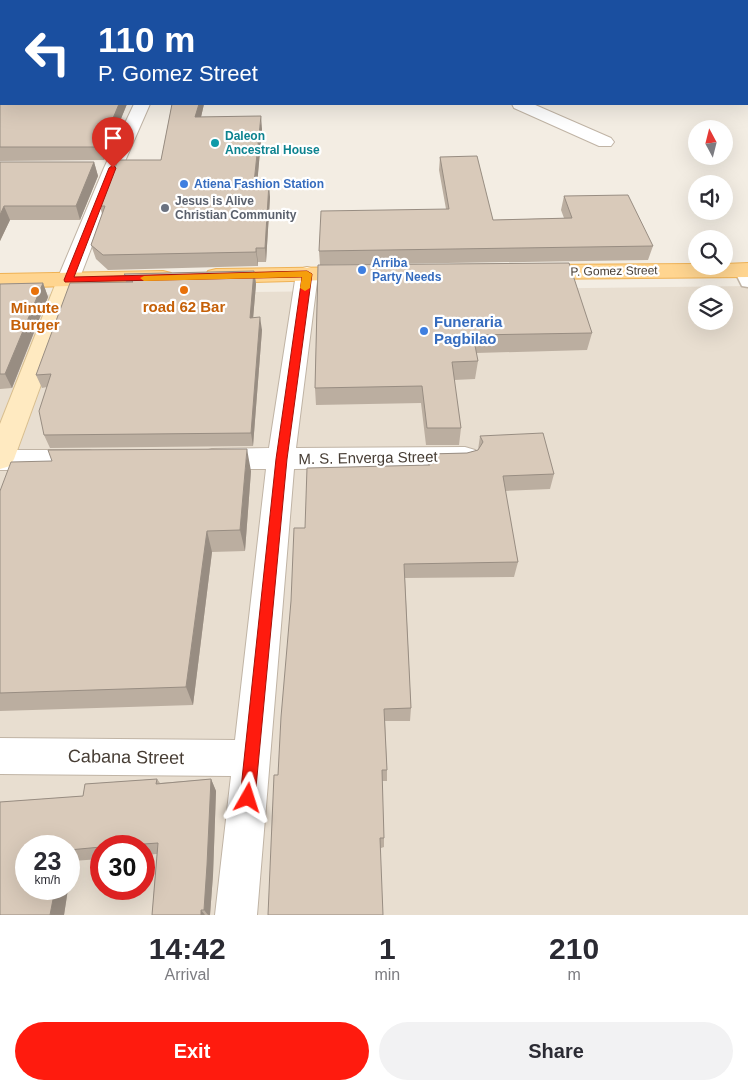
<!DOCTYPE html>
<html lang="en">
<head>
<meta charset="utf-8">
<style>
	:root { --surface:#fff; --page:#f2f2f3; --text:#2b2b33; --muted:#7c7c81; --accent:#ff1b0e }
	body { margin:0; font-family:Helvetica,sans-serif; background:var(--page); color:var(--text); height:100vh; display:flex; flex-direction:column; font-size:19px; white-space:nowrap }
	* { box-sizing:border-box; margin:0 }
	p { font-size:16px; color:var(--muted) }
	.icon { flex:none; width:28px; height:28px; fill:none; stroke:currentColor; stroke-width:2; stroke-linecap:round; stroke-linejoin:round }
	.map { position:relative; height:915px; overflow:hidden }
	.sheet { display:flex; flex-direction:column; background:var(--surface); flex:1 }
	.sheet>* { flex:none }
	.banner { position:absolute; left:0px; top:0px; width:749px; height:105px; box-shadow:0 5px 20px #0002; background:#1a4fa0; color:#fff; overflow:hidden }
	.needle { width:32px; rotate:353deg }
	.buttons { position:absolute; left:688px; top:120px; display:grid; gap:10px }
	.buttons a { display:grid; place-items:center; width:45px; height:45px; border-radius:50%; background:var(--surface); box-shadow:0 5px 20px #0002; font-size:25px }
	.speed { position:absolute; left:15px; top:835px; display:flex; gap:10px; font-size:25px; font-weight:700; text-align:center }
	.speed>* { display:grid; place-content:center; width:65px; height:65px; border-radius:50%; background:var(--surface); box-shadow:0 5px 20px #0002; line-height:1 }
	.speed small { font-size:12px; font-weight:400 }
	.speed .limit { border:8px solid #d22; background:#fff; color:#111 }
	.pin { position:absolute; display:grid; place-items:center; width:42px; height:42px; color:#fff; margin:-51px -21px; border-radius:50% 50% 50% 0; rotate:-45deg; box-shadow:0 0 5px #0007 }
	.pin .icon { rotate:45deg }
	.me { position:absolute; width:55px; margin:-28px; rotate:6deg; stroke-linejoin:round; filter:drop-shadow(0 0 4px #0008) }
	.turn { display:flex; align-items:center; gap:18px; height:105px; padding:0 15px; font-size:22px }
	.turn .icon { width:65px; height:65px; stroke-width:2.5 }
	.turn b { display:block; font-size:35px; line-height:42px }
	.eta { display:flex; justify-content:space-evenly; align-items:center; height:85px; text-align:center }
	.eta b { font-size:30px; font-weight:600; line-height:35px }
	.action { display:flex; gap:10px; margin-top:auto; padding:10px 15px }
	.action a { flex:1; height:58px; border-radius:30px; background:var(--accent); color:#fff; font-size:20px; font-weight:600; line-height:58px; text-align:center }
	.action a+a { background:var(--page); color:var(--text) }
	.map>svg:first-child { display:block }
	.residential { fill:#e8ded0; fill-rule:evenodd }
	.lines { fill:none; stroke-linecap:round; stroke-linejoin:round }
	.lane-casing { stroke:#c0b4a5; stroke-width:3 }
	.street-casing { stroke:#c0b4a5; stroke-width:2 }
	.secondary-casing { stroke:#d8be8e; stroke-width:2 }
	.primary-casing { stroke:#efb255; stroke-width:2 }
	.lane { fill:#fff; fill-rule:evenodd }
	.street { fill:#fff; fill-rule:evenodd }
	.secondary { fill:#ffeac1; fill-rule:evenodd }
	.primary { fill:#ffd590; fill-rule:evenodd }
	.wall { fill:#bbaea0 }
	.shaded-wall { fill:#988d82 }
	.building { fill:#d9caba; stroke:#988d82 }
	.route { fill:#ff1b0e; stroke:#a61209 }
	.slow { fill:#f59e0b }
	.culture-dot { fill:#0f9aa8; stroke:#fff; stroke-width:2 }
	.shop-dot { fill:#3f7fe0; stroke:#fff; stroke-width:2 }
	.worship-dot { fill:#6b7280; stroke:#fff; stroke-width:2 }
	.food-dot { fill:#e8710a; stroke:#fff; stroke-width:2 }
	.labels { text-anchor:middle; stroke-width:4.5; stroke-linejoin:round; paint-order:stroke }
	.far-culture-label { font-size:12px; font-weight:bold; fill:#0d838f; stroke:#fff; text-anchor:start }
	.far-shop-label { font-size:12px; font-weight:bold; fill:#366cbe; stroke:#fff; text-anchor:start }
	.far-worship-label { font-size:12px; font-weight:bold; fill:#5b616d; stroke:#fff; text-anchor:start }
	.far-street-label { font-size:12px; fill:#463c33; stroke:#fff }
	.food-label { font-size:15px; font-weight:bold; fill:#c56008; stroke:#fff }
	.shop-label { font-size:15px; font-weight:bold; fill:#366cbe; stroke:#fff; text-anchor:start }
	.street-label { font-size:15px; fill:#463c33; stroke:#fff }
	.near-street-label { font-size:18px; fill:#463c33; stroke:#fff }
</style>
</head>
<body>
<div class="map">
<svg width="748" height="915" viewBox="0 0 748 915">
	<rect width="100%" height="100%" fill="#f3ede3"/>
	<path class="residential" d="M748 286V915H0V295ZM696 294H724V321H696ZM26 846H69V889H26ZM101 846H144V889H101Z"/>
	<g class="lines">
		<g class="lane-casing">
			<path id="lane" d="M742 265 748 266V287L742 286 734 270 736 266Z"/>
		</g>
		<g class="street-casing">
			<path id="street" d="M134 104H150L122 168 79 280 76 285 68 287 60 285 57 280 104 168Z
				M512 104H533L611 138 614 142 611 146H599L514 108Z
				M307 267 315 269 318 274 296 448 465 447 475 450 479 457 475 464 465 467 294 469 257 915H215L231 776 0 774V738L235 740 266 469H212L202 466 198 459 202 452 212 449 269 448 296 274 299 269Z
				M0 450H89L99 453 103 460 99 467 89 470H0Z"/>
		</g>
		<g class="secondary-casing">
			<path id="secondary" d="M68 273 76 275 79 280 14 459 10 466 0 469V424L57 280 60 275Z"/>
		</g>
		<g class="primary-casing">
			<path id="primary" d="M748 263V277L534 279 526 277 523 272 526 267 534 265 696 264V266H724V264Z
				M356 267 364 269 367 274 364 279 216 283 208 281 205 276 208 271 216 269Z
				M163 271 171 273 174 278 171 283 0 288V274Z"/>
		</g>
		<use href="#lane" class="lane"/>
		<use href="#street" class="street"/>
		<use href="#secondary" class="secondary"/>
		<use href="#primary" class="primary"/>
	</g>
	<path class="wall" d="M0 0H169V1H1V35H0Z
		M0 48 1 104H127L104 160 0 161Z
		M172 104H204L201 117 262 129 257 183 270 197 266 262H258V266L108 270 96 259 91 245 102 214 100 206 161 160Z
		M440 157 493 220 564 218 561 210 564 196 653 246 648 260 320 265 319 251 446 209 439 170Z
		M0 162H94L98 176 80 220H10L0 241Z
		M318 265 592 333 587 350 476 353 478 361 475 379 454 380 461 428 459 445H426L421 403 316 405 315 388Z
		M254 271 256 284 253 318 262 330 253 446 50 448 44 435 47 387 42 388 36 375 126 282 124 274Z
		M43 283 48 297 12 388 0 389V284Z
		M480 436 554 474 550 489 505 491 518 562 514 577 405 578 411 708 410 721H385L387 770V781H382L384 838V847L381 848 278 775 305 528 428 465 429 454 467 453 478 450Z
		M251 471 245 551 212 552 193 705 0 711V491Z
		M157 779 160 783 211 779 216 791 213 875 210 915H152L157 854 144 855V846H101V859L72 861 69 883V846H26V889H68L64 915H0V802L83 796 85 784Z"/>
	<path class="shaded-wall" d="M162 0H169V1H162Z
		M119 104H127L104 160 101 147Z
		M199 104H204L198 130 195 117Z
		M261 116 262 129 256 197 254 183Z
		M94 162 98 176 80 220 76 206Z
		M269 183 270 197 266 262 265 248Z
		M4 206 10 220 0 241V215Z
		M256 248 258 262V266L256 252Z
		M254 271 256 284 252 331 250 318Z
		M43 283 48 297 12 388 5 374Z
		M260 317 262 330 253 446 251 433Z
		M247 449 251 471 245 551 240 530Z
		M207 531 212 552 193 705 186 687Z
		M211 779 216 791 213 875 210 915H208L204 910Z
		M69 858 72 861 69 883Z
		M55 889H68L64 915H50Z
		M201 910 205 915H201Z"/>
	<path class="building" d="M0 0H162V1H1V23H0Z
		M193 0H506L508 1H193Z
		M1 46V104H119L101 147H0V48Z
		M172 104H199L195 117 261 116 254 183H269L265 248H256V252L103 255 91 245 105 206H100L118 160H161Z
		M477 156 493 220 572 218 564 196 628 195 653 246 319 251 321 211 449 209 440 157Z
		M0 162H94L76 206H4L0 215Z
		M569 263 592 333 473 335 478 361 452 362 461 428H427L422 386 315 388 318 265Z
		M254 271 250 318 260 317 251 433 44 435 39 411 51 374 36 375 70 283 133 282 124 274Z
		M43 283 5 374H0V284Z
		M543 433 554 474 503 476 518 562 404 564 411 708 384 709 387 770H382L384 838H380L383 915H268L274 775H278L281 717 291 601 294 528H305L307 468 430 465 429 454 467 453 478 450 483 442 480 436Z
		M247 449 240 530 207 531 186 687 0 693V491L11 462 52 461 48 450Z
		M157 779 156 784 211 779 207 865 204 910H201V915H152L158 843 115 846H101V847L69 850V846H26V889H55L50 915H0V802L83 796 85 784Z"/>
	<path class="route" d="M113 165 116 168 74 277 307 271 312 274 287 459 255 798 253 803 248 805 242 803 240 798 276 459 302 277 65 282 64 280 109 168Z"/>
	<path class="slow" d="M307 271 312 274 310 288 305 291 300 288 302 277 144 281 140 278 144 276Z"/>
	<circle class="culture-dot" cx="215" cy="143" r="5"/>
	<g class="shop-dot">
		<circle cx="184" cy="184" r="5"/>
		<circle cx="362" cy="270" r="5"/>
		<circle cx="424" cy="331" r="5"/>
	</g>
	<circle class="worship-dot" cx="165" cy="208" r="5"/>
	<g class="food-dot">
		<circle cx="184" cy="290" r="5"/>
		<circle cx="35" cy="291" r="5"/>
	</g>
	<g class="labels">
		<g class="far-culture-label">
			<text x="225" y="140">Daleon<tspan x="225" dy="14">Ancestral House</tspan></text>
		</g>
		<g class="far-shop-label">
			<text x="194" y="188">Atiena Fashion Station</text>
			<text x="372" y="267">Arriba<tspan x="372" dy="14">Party Needs</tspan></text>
		</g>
		<g class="far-worship-label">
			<text x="175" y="205">Jesus is Alive<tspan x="175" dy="14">Christian Community</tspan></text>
		</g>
		<g class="far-street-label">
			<text transform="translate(614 271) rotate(-1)" y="4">P. Gomez Street</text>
		</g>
		<g class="food-label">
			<text x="184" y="312">road 62 Bar</text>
			<text x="35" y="313">Minute<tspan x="35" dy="17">Burger</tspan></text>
		</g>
		<g class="shop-label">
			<text x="434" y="327">Funeraria<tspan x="434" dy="17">Pagbilao</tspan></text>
		</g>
		<g class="street-label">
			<text transform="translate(368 458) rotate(-1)" y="5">M. S. Enverga Street</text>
		</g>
		<g class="near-street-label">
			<text transform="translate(126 757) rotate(1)" y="6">Cabana Street</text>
		</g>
	</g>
</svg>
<div class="buttons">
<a><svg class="needle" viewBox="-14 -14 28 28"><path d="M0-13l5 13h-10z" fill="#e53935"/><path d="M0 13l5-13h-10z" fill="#7c7c81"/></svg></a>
<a><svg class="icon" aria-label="sound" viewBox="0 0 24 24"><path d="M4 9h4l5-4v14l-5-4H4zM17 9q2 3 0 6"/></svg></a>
<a><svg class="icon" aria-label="search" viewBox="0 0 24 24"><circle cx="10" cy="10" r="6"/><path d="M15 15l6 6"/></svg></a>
<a><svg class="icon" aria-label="layers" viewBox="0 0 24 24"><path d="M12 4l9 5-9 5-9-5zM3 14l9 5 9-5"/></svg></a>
</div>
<div class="speed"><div>23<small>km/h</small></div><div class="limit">30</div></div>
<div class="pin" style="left:113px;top:168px;background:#d93025"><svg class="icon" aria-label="arrive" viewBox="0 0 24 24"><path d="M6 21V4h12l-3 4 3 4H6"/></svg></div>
<svg class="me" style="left:248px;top:798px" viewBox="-20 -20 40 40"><path d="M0-17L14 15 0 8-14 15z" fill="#ff1b0e" stroke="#fff" stroke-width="4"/></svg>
<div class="banner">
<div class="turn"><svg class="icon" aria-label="left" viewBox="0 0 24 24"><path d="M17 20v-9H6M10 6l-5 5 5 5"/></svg><div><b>110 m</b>P. Gomez Street</div></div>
</div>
</div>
<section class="sheet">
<div class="eta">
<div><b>14:42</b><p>Arrival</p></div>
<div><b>1</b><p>min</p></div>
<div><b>210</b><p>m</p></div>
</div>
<div class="action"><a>Exit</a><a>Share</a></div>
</section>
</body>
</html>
